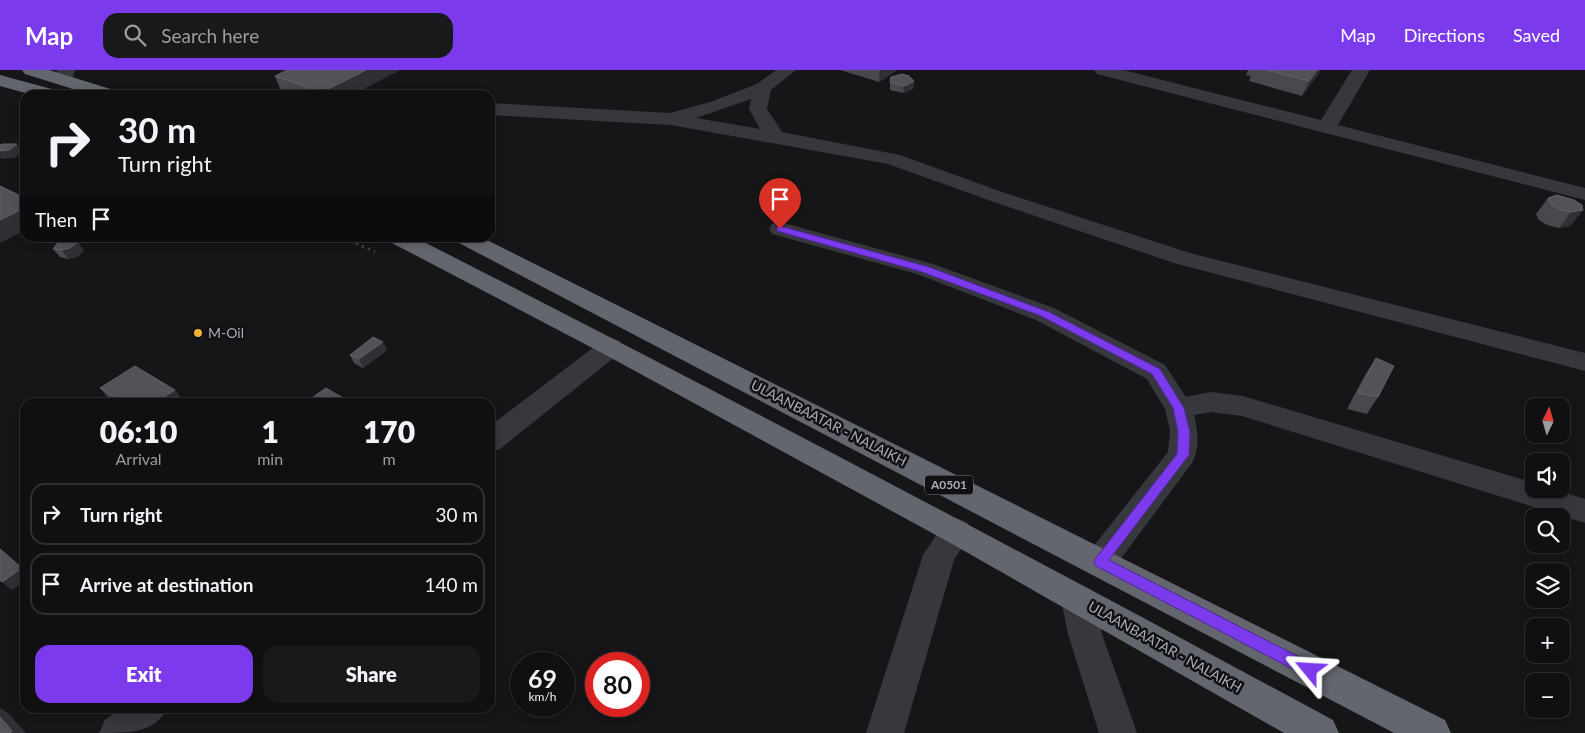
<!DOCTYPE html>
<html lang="en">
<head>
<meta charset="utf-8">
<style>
	:root { --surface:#101012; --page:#19191b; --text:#f1f3f6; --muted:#9c9d9f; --line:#303032; --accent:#7c3aed }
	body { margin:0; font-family:Lato,sans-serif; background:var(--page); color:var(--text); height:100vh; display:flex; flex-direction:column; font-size:19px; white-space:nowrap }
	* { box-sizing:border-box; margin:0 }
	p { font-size:16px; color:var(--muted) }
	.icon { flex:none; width:28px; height:28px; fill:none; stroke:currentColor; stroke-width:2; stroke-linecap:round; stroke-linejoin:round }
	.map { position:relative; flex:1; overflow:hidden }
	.details { position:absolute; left:20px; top:328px; width:475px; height:315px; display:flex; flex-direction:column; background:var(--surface); border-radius:15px; box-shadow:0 2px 8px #0003,0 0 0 1px var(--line) }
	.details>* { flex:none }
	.guide { position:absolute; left:20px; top:20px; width:475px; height:152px; border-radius:15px; box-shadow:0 2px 8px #0003,0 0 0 1px var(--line); background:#101012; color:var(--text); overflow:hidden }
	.needle { width:32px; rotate:5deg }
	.buttons { position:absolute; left:1525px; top:328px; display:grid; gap:10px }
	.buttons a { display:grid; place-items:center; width:45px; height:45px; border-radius:10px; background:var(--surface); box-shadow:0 2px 8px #0003,0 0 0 1px var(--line); font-size:25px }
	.speed { position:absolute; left:510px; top:582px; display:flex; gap:10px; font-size:25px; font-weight:700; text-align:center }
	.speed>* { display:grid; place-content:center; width:65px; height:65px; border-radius:50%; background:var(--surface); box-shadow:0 2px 8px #0003,0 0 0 1px var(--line); line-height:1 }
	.speed small { font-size:12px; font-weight:400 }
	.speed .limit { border:8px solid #d22; background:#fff; color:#111 }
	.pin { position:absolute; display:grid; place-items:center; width:42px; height:42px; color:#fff; margin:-51px -21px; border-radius:50% 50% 50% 0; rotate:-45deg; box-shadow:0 0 5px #0007 }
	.pin .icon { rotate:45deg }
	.me { position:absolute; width:55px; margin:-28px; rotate:297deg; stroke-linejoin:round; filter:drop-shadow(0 0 4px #0008) }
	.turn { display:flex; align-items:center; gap:18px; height:105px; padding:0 15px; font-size:22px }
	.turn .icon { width:65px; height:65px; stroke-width:2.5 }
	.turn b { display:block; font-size:35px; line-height:42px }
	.then { display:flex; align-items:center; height:48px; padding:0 15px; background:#0003; gap:10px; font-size:19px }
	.eta { display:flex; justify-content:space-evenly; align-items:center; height:85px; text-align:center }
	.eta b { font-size:30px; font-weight:800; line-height:35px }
	.action { display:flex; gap:10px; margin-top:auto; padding:10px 15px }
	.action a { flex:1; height:58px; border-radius:15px; background:var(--accent); color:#fff; font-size:20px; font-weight:800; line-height:58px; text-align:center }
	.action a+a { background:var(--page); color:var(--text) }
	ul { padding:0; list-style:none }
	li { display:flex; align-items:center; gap:15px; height:62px; margin:0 10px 8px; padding:0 5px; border:2px solid var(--line); border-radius:15px }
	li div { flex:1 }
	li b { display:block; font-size:19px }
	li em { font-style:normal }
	header { display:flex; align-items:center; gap:30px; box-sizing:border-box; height:70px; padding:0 25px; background:var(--accent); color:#fff }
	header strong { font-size:24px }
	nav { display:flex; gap:28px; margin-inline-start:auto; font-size:18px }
	.search { width:350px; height:45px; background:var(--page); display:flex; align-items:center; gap:12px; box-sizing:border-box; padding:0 18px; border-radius:15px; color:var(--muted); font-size:19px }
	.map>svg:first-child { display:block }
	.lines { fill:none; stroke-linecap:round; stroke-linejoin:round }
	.path { stroke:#3d3f44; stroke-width:3; stroke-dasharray:2.5 4; stroke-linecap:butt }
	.minor { fill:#37383d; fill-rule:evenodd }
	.highway { fill:#63666e; fill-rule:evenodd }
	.wall { fill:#47494d }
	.shaded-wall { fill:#2f3033 }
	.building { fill:#525359; stroke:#5f6168 }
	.route { fill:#7c3aed; stroke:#51269a }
	.poi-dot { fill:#f2b134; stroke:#111113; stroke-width:2 }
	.labels { text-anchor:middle; stroke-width:5; stroke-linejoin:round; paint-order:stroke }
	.shield { fill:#111113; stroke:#7b7e86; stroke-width:1 }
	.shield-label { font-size:12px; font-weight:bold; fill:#a8adb8 }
	.poi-label { font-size:14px; fill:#a8adb8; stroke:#111113; text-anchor:start }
	.street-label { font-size:14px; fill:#a8adb8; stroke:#111113 }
</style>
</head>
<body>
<header>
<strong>Map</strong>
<div class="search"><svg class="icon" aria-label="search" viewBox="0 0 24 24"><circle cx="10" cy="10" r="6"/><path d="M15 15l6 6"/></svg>Search here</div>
<nav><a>Map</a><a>Directions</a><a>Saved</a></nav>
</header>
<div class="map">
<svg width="1585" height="663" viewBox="0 0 1585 663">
	<rect width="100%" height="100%" fill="#161618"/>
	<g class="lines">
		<path class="path" d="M344 168 375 182"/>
		<path class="minor" d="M57 0H75L71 14H59L56 10Z
			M776 0H796L771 20 767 39 782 62 900 85 1005 123 1190 183 1585 283V301L1174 193 991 131 888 94 671 55 490 45V33L670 43 710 32 757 14ZM751 29 749 39 760 59 696 48Z
			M1094 0H1123L1321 50 1352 0H1370L1338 55 1585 118V130L1097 4Z
			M780 152 933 194 1054 238 1165 295 1186 327 1210 322 1243 326 1534 413V419H1552L1585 429V453L1242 346 1210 342 1194 345C1198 361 1200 378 1192 393L1111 502 1100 506 1089 502 1084 492 1089 482 1168 382 1170 361 1165 339 1147 309 1036 250 917 204 772 164 769 159 772 154Z
			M611 268 620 271 624 277 620 283 500 379 490 382V356L602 271Z
			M956 448 967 452 972 461 954 490 904 663H866L923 485 945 452Z
			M1078 514 1090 519 1095 529 1102 564 1137 663H1099L1068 564 1061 529 1066 519Z
			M121 638H168C154 663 130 663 99 663L105 650Z"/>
		<path class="highway" d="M22 0H49L117 21 120 25H92L25 4Z
			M0 5 59 21 62 25H33L0 16Z
			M389 168H416C724 324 1029 486 1333 650L1339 663H1284L945 470 602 283 392 173Z
			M456 168H483L1445 650 1451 663H1394L459 173Z"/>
	</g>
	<path class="wall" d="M400 0 351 25H294L281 21 275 6Z
		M840 0H897L879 12Z
		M1248 0H1320L1319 3 1302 26 1249 11 1251 6 1246 5Z
		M914 11 913 19 903 23 890 20V12Z
		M1548 128 1583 140 1570 156 1559 158 1547 155 1539 150 1536 144Z
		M53 179 84 180 77 187 68 189 60 187Z
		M387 280 363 298 354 293 350 285Z
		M1376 288 1378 327 1367 344 1347 339 1365 305Z
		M100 318 175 320 184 332H112Z"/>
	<path class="shaded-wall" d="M366 0H400L351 25H323L322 22Z
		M880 0H897L879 12Z
		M1317 0H1320L1319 3 1302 26 1309 11Z
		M914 11 913 19 903 23 904 16Z
		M17 74 22 82 15 88 2 89 0 87V81Z
		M25 138V160L0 173V150Z
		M1583 140 1570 156 1559 158 1571 142Z
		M78 172 84 180 77 187 68 189 62 180Z
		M383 272 387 280 363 298 359 289Z
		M175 320 184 332H156Z
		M0 479 25 501V511L12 520 2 512Z
		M0 638 8 643 26 663H10L0 647Z"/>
	<path class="building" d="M287 0H366L322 22 275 6Z
		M1267 0H1317L1309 11Z
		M902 4 909 6 914 11 904 16 890 12 891 7Z
		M3 74H17L9 80 0 81V75Z
		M0 116 25 128V138L0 150Z
		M1557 125 1574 130 1582 135 1583 140 1571 142 1559 139 1551 134 1548 128Z
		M73 168 78 172 70 178 62 180 53 179 59 171Z
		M373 267 383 272 359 289 350 285Z
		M1376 288 1394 296 1378 327 1358 323Z
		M135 296 175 320 156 332H122L100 318Z
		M326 318 350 332H306Z
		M0 479 22 498 2 512 0 510Z
		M0 647 12 661 10 663H0Z"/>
	<path class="route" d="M780 156 929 197 1049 242 1160 299 1184 338 1190 362 1189 385 1109 490 1315 595 1317 600 1315 605 1310 607 1304 605 1096 496 1094 492 1096 488 1177 384 1178 362 1173 338 1152 304 1041 246 922 202 777 161V157Z"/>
	<circle class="poi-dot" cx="198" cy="263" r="5"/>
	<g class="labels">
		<rect class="shield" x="925" y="405.5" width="48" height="19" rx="4"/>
		<g class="shield-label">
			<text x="949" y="419">A0501</text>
		</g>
		<g class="poi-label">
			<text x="208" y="268">M-Oil</text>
		</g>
		<g class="street-label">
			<text transform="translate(829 353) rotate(27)" y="5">ULAANBAATAR - NALAIKH</text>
			<text transform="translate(1165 577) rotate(29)" y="5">ULAANBAATAR - NALAIKH</text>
		</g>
	</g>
</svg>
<div class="buttons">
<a><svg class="needle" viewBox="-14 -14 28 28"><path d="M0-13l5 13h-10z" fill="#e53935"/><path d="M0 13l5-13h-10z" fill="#9c9d9f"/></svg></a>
<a><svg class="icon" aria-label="sound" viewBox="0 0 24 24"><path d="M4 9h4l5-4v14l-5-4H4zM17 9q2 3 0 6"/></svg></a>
<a><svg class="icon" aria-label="search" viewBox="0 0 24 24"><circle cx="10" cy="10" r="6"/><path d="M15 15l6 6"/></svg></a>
<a><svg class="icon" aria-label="layers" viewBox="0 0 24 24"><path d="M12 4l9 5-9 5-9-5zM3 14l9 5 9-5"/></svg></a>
<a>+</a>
<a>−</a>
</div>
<div class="speed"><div>69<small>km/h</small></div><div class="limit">80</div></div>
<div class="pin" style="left:780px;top:159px;background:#d93025"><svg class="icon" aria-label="arrive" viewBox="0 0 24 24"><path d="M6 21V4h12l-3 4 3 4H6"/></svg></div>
<svg class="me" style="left:1310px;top:600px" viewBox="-20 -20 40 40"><path d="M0-17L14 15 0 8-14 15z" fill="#7c3aed" stroke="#fff" stroke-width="4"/></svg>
<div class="guide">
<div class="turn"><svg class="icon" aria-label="right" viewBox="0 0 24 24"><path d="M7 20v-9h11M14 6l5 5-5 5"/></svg><div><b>30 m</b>Turn right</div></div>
<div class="then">Then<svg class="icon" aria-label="arrive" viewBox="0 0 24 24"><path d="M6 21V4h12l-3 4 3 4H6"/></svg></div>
</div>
<section class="details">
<div class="eta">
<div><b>06:10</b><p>Arrival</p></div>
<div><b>1</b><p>min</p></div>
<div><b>170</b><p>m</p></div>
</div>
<ul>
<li><svg class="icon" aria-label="right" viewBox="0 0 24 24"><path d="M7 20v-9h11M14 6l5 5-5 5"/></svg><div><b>Turn right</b></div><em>30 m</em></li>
<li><svg class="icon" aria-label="arrive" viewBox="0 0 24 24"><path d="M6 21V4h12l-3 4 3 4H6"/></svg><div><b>Arrive at destination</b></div><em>140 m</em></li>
</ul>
<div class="action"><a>Exit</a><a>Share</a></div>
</section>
</div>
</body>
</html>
